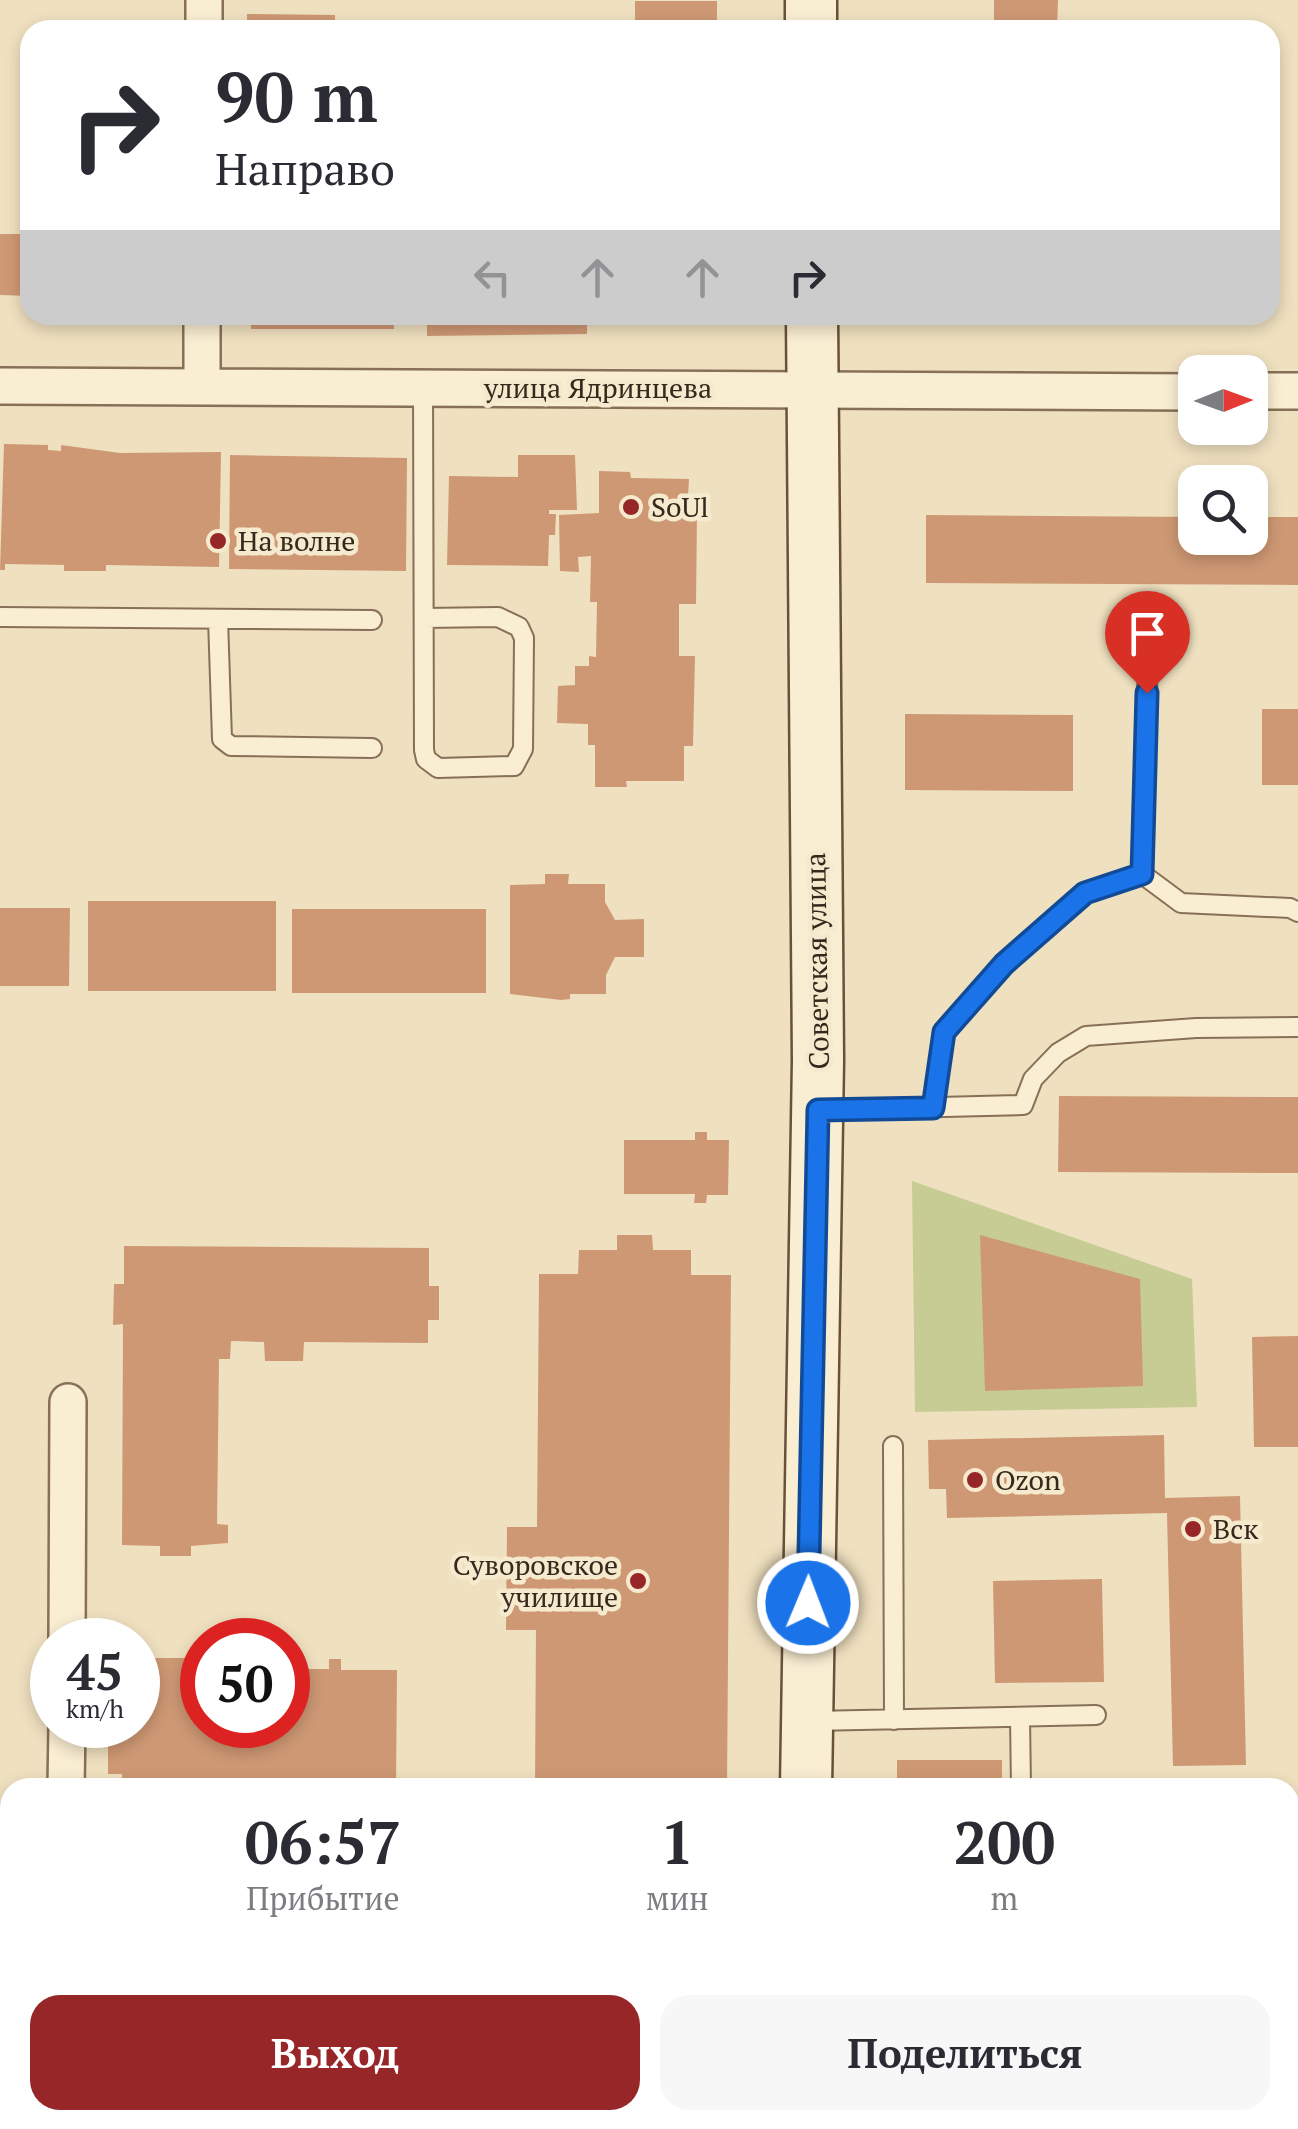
<!DOCTYPE html>
<html lang="ru">
<head>
<meta charset="utf-8">
<style>
	:root { --surface:#fff; --page:#f7f7f7; --text:#2b2b33; --muted:#7c7c81; --accent:#972628 }
	body { margin:0; font-family:"PT Serif",serif; background:var(--page); color:var(--text); height:100vh; display:flex; flex-direction:column; font-size:38px; white-space:nowrap }
	* { box-sizing:border-box; margin:0 }
	p { font-size:32px; color:var(--muted) }
	.icon { flex:none; width:55px; height:55px; fill:none; stroke:currentColor; stroke-width:2; stroke-linecap:round; stroke-linejoin:round }
	.map { position:relative; flex:1; overflow:hidden }
	.details { position:absolute; left:0px; top:1778px; width:1300px; height:352px; display:flex; flex-direction:column; background:var(--surface); border-radius:30px 30px 0 0; box-shadow:0 5px 15px #0003 }
	.details>* { flex:none }
	.hud { position:absolute; left:20px; top:20px; width:1260px; height:305px; border-radius:30px; box-shadow:0 5px 15px #0003; background:#fff; color:var(--text); overflow:hidden }
	.needle { width:65px; rotate:89deg }
	.fabs { position:absolute; left:1178px; top:355px; display:grid; gap:20px }
	.fabs a { display:grid; place-items:center; width:90px; height:90px; border-radius:20px; background:var(--surface); box-shadow:0 5px 15px #0003; font-size:50px }
	.speed { position:absolute; left:30px; top:1618px; display:flex; gap:20px; font-size:50px; font-weight:700; text-align:center }
	.speed>* { display:grid; place-content:center; width:130px; height:130px; border-radius:50%; background:var(--surface); box-shadow:0 5px 15px #0003; line-height:1 }
	.speed small { font-size:25px; font-weight:400 }
	.speed .limit { border:15px solid #d22; background:#fff; color:#111 }
	.pin { position:absolute; display:grid; place-items:center; width:85px; height:85px; color:#fff; margin:-102px -42px; border-radius:50% 50% 50% 0; rotate:-45deg; box-shadow:0 0 10px #0007 }
	.pin .icon { rotate:45deg }
	.me { position:absolute; width:110px; margin:-55px; rotate:1deg; stroke-linejoin:round; filter:drop-shadow(0 0 8px #0008) }
	.turn { display:flex; align-items:center; gap:35px; height:210px; padding:0 30px; font-size:45px }
	.turn .icon { width:130px; height:130px; stroke-width:2.5 }
	.turn b { display:block; font-size:70px; line-height:85px }
	.lanes { display:flex; align-items:center; height:95px; padding:0 30px; background:#0003; justify-content:center; gap:50px; direction:ltr }
	.lanes .off { opacity:.35 }
	.eta { display:flex; justify-content:space-evenly; align-items:center; height:170px; text-align:center }
	.eta b { font-size:60px; font-weight:600; line-height:70px }
	.primary-button { display:flex; gap:20px; margin-top:auto; padding:20px 30px }
	.primary-button a { flex:1; height:115px; border-radius:30px; background:var(--accent); color:#fff; font-size:40px; font-weight:600; line-height:115px; text-align:center }
	.primary-button a+a { background:var(--page); color:var(--text) }
	.map>svg:first-child { display:block }
	.green { fill:#c6cc93 }
	.building { fill:#ce9874 }
	.lines { fill:none; stroke-linecap:round; stroke-linejoin:round }
	.lane-casing { stroke:#877057; stroke-width:22 }
	.street-casing { stroke:#877057; stroke-width:40 }
	.secondary-casing { stroke:#69513a; stroke-width:55 }
	.lane { stroke:#f9edd2; stroke-width:18 }
	.street { stroke:#f9edd2; stroke-width:35 }
	.secondary { stroke:#f9edd2; stroke-width:50 }
	.route-casing { stroke:#114b97; stroke-width:25 }
	.route { stroke:#1a73e8; stroke-width:18 }
	.poi-dot { fill:#972628; stroke:#f6eace; stroke-width:4 }
	.labels { text-anchor:middle; stroke-width:9; stroke-linejoin:round; paint-order:stroke }
	.street-label { font-size:28px; fill:#36281c; stroke:#f6eace }
	.poi-label { font-size:28px; fill:#36281c; stroke:#f6eace; text-anchor:start }
</style>
</head>
<body>
<div class="map">
<svg width="1298" height="2129" viewBox="0 0 1298 2129">
	<rect width="100%" height="100%" fill="#efe0bf"/>
	<path class="green" d="M912 1181 1192 1279 1197 1407 915 1412Z
		M0 2003H10V2120H18V2129H0Z"/>
	<path class="building" d="M994 0H1058L1057 30H994Z
		M635 1H717V30H635Z
		M247 14 335 15V30H247Z
		M0 234H30V296L0 295Z
		M251 315H394V329H251Z
		M427 315H587V334L427 336Z
		M635 315H717V324L635 325Z
		M4 444 48 445V450L61 451V445L120 453 221 452 219 567 106 565V571H64V565L5 564V570H0Z
		M230 455 407 458 406 571 229 569Z
		M518 455H575L577 510H549V514H556L555 535H549L548 566 447 565 449 476 518 477Z
		M599 471 630 472 631 478 689 479 687 514H697L696 604H679V656H695L693 746H684V781H626L627 787H595V745H588V724L557 723 558 686 575 685V666H589V656L596 657 597 602H590L591 556 578 557 579 572 560 571 559 515 599 513Z
		M926 515 1195 517V538H1250V517H1298V585L926 583Z
		M1262 709H1298V785H1262Z
		M905 714 1073 715V791L905 790Z
		M545 874H569L568 884H605V902L615 920 644 919V957H615L606 975V994H570V999L561 1000 510 994V885L545 884Z
		M88 901H276V991H88Z
		M0 908H70L69 986H0Z
		M292 909H486V993H292Z
		M1059 1096 1298 1097V1173L1058 1172Z
		M695 1132H707V1140H729L728 1195H707L706 1203H694L695 1194H624V1140H695Z
		M617 1235H652L653 1250H691V1275H731L727 1788H535L536 1630H506L507 1527H537L539 1274H578L579 1250H617Z
		M980 1235 1140 1279 1143 1386 985 1391Z
		M124 1246 429 1248V1286H439V1320H428V1343L304 1342 303 1361H265L264 1342 231 1341 230 1359H219L217 1524 228 1525V1543L191 1546V1556H160V1546L122 1545 123 1324 113 1325 114 1284H124Z
		M1298 1336V1447H1254L1252 1337Z
		M1164 1435 1165 1498 1240 1496 1246 1765 1173 1766 1167 1513 947 1518 946 1489H929L928 1440Z
		M1102 1579 1104 1682 995 1683 993 1581Z
		M138 1658H193V1669H202V1725H288V1669H329V1659H341V1670H397L396 1788H122V1774H108V1736H122V1725H138Z
		M897 1760H1002V1788H897Z
		M1290 1818H1298V2117H1290Z
		M364 2120H474V2129H364Z
		M897 2120H1057V2129H897Z
		M1086 2120H1126L1116 2129H1096Z"/>
	<g class="lines">
		<g class="lane-casing">
			<path id="lane" d="M423 386 424 750 426 759 438 768 514 766 523 749 524 638 519 627 498 617 424 618
				M0 617 372 620
				M218 619 222 739 231 746 372 748
				M1148 657 1142 874 1181 903 1290 908 1298 912
				M933 1108 945 1032 1005 964 1085 893 1142 874
				M819 1110 1023 1105 1033 1079 1058 1053 1086 1036 1196 1028 1298 1027
				M893 1446 894 1720
				M1020 1717 1021 1788
				M812 1721 1096 1715"/>
		</g>
		<g class="street-casing">
			<path id="street" d="M204 30V0
				M202 385V315
				M0 386 1195 392
				M1250 391H1298
				M67 1640 68 1402
				M66 1788 67 1725"/>
		</g>
		<g class="secondary-casing">
			<path id="secondary" d="M811 0V30
				M806 1788 818 1060 812 315
				M804 2129V2120"/>
		</g>
		<use href="#lane" class="lane"/>
		<use href="#street" class="street"/>
		<use href="#secondary" class="secondary"/>
	</g>
	<g class="lines">
		<g class="route-casing">
			<path id="route" d="M808 1603 818 1110 933 1108 944 1032 1004 964 1085 893 1142 874 1147 693"/>
		</g>
		<use href="#route" class="route"/>
	</g>
	<g class="poi-dot">
		<circle cx="631" cy="507" r="10"/>
		<circle cx="218" cy="541" r="10"/>
		<circle cx="975" cy="1480" r="10"/>
		<circle cx="1193" cy="1529" r="10"/>
		<circle cx="638" cy="1581" r="10"/>
	</g>
	<g class="labels">
		<g class="street-label">
			<text x="598" y="398">улица Ядринцева</text>
			<text transform="translate(817 961) rotate(-91)" y="10">Советская улица</text>
		</g>
		<g class="poi-label">
			<text x="651" y="517">SoUl</text>
			<text x="238" y="551">На волне</text>
			<text x="995" y="1490">Ozon</text>
			<text x="1213" y="1539">Вск</text>
			<text x="618" y="1575" text-anchor="end">Суворовское<tspan x="618" dy="32">училище</tspan></text>
		</g>
	</g>
</svg>
<div class="fabs">
<a><svg class="needle" viewBox="-14 -14 28 28"><path d="M0-13l5 13h-10z" fill="#e53935"/><path d="M0 13l5-13h-10z" fill="#7c7c81"/></svg></a>
<a><svg class="icon" aria-label="search" viewBox="0 0 24 24"><circle cx="10" cy="10" r="6"/><path d="M15 15l6 6"/></svg></a>
</div>
<div class="speed"><div>45<small>km/h</small></div><div class="limit">50</div></div>
<div class="pin" style="left:1147px;top:693px;background:#d93025"><svg class="icon" aria-label="arrive" viewBox="0 0 24 24"><path d="M6 21V4h12l-3 4 3 4H6"/></svg></div>
<svg class="me" style="left:808px;top:1603px" viewBox="-20 -20 40 40"><circle r="17" fill="#1a73e8" stroke="#fff" stroke-width="3"/><path d="M0-11L8 9 0 5-8 9z" fill="#fff"/></svg>
<div class="hud">
<div class="turn"><svg class="icon" aria-label="right" viewBox="0 0 24 24"><path d="M7 20v-9h11M14 6l5 5-5 5"/></svg><div><b>90 m</b>Направо</div></div>
<div class="lanes"><svg class="icon off" aria-label="left" viewBox="0 0 24 24"><path d="M17 20v-9H6M10 6l-5 5 5 5"/></svg><svg class="icon off" aria-label="ahead" viewBox="0 0 24 24"><path d="M12 20V5M6 11l6-6 6 6"/></svg><svg class="icon off" aria-label="ahead" viewBox="0 0 24 24"><path d="M12 20V5M6 11l6-6 6 6"/></svg><svg class="icon" aria-label="right" viewBox="0 0 24 24"><path d="M7 20v-9h11M14 6l5 5-5 5"/></svg></div>
</div>
<section class="details">
<div class="eta">
<div><b>06:57</b><p>Прибытие</p></div>
<div><b>1</b><p>мин</p></div>
<div><b>200</b><p>m</p></div>
</div>
<div class="primary-button"><a>Выход</a><a>Поделиться</a></div>
</section>
</div>
</body>
</html>
